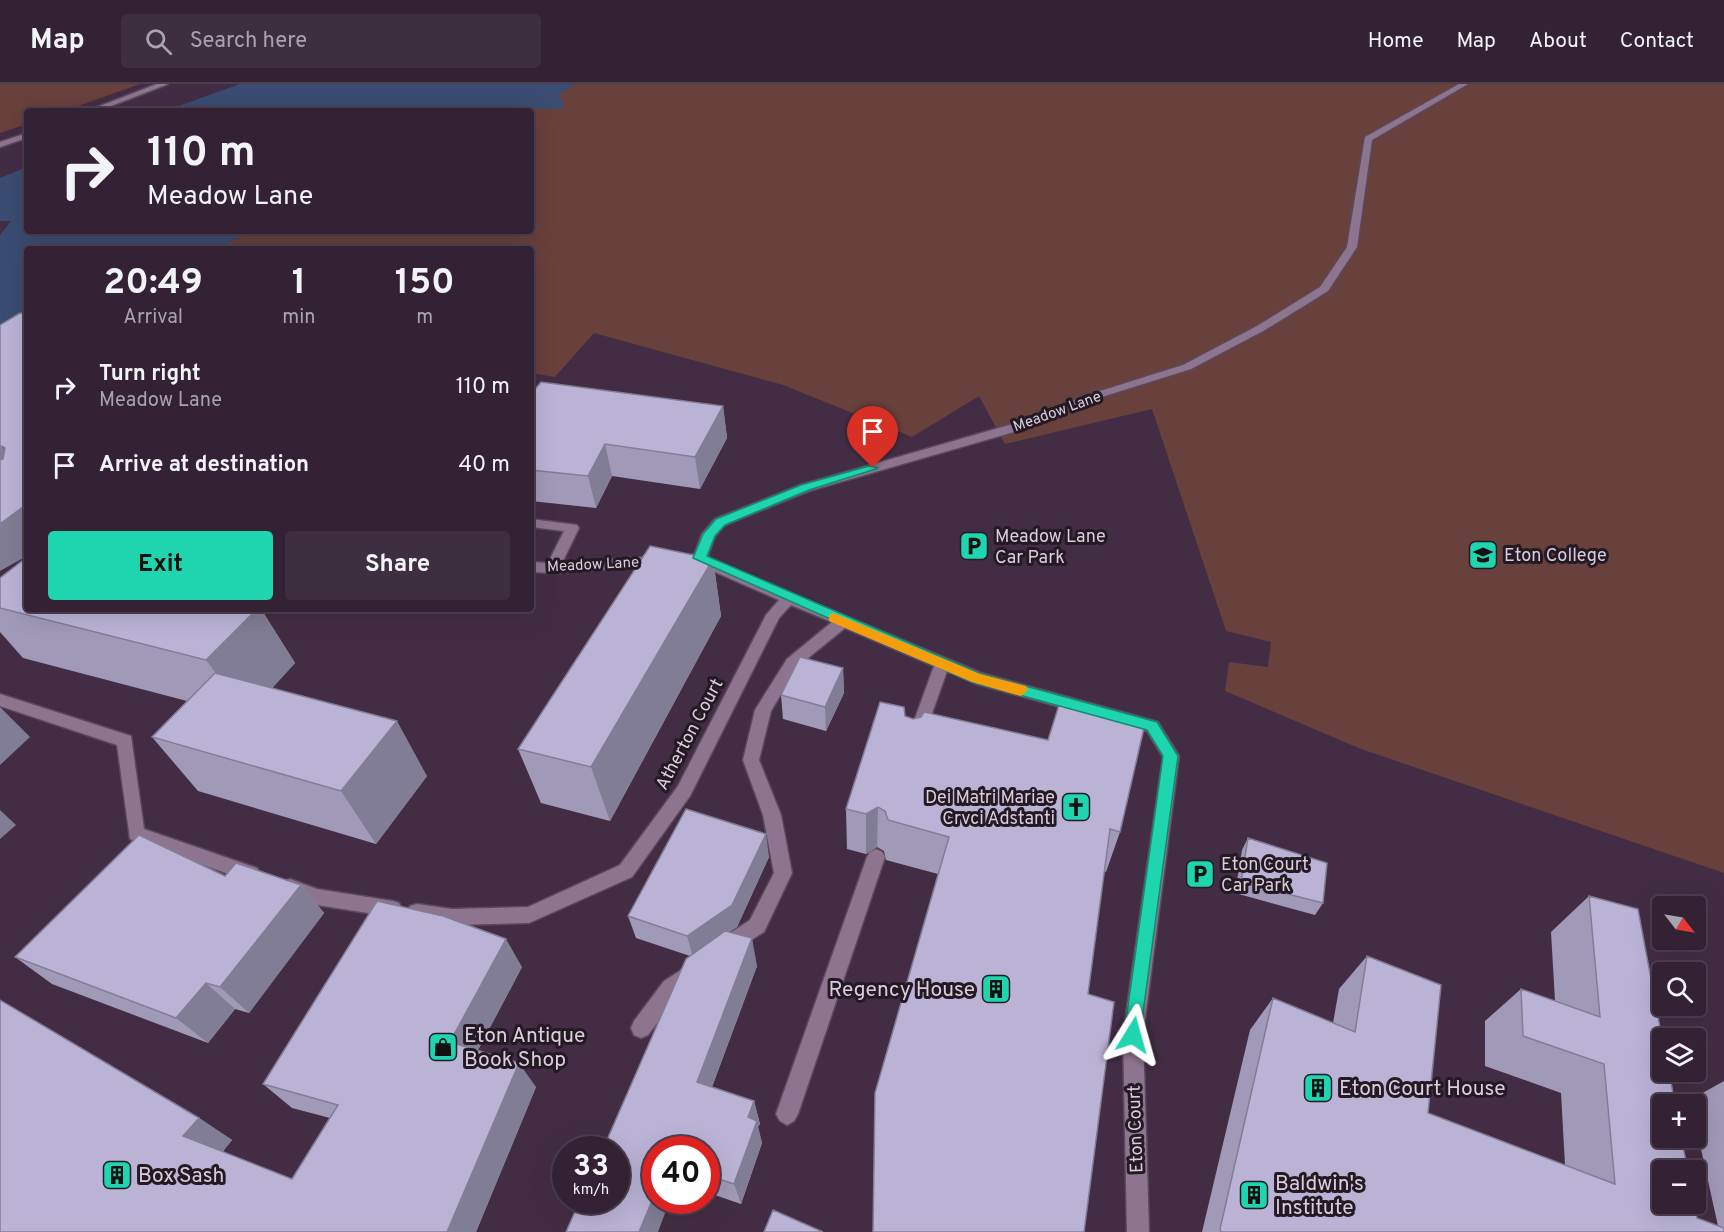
<!DOCTYPE html>
<html lang="en">
<head>
<meta charset="utf-8">
<style>
	:root { --surface:#322233; --page:#3d2f3f; --text:#f1f3f6; --muted:#a8a4ac; --line:#4d3f4e; --accent:#1ed5b0 }
	body { margin:0; font-family:Overpass,sans-serif; background:var(--page); color:var(--text); height:100vh; display:flex; flex-direction:column; font-size:22px; white-space:nowrap }
	* { box-sizing:border-box; margin:0 }
	p { font-size:20px; color:var(--muted) }
	.icon { flex:none; width:33px; height:33px; fill:none; stroke:currentColor; stroke-width:2; stroke-linecap:round; stroke-linejoin:round }
	.map { position:relative; flex:1; overflow:hidden }
	.drawer { position:absolute; left:24px; top:162px; width:510px; height:366px; display:flex; flex-direction:column; background:var(--surface); border-radius:6px; box-shadow:0 6px 24px #0002,0 0 0 2px var(--line) }
	.drawer>* { flex:none }
	.guide { position:absolute; left:24px; top:24px; width:510px; height:126px; border-radius:6px; box-shadow:0 6px 24px #0002,0 0 0 2px var(--line); background:#322233; color:var(--text); overflow:hidden }
	.needle { width:39px; rotate:121deg }
	.fabs { position:absolute; left:1652px; top:812px; display:grid; gap:12px }
	.fabs a { display:grid; place-items:center; width:54px; height:54px; border-radius:6px; background:var(--surface); box-shadow:0 6px 24px #0002,0 0 0 2px var(--line); font-size:30px }
	.speed { position:absolute; left:552px; top:1052px; display:flex; gap:12px; font-size:30px; font-weight:700; text-align:center }
	.speed>* { display:grid; place-content:center; width:78px; height:78px; border-radius:50%; background:var(--surface); box-shadow:0 6px 24px #0002,0 0 0 2px var(--line); line-height:1 }
	.speed small { font-size:15px; font-weight:400 }
	.speed .limit { border:9px solid #d22; background:#fff; color:#111 }
	.pin { position:absolute; display:grid; place-items:center; width:51px; height:51px; color:#fff; margin:-62px -26px; border-radius:50% 50% 50% 0; rotate:-45deg; box-shadow:0 0 6px #0007 }
	.pin .icon { rotate:45deg }
	.me { position:absolute; width:66px; margin:-33px; rotate:8deg; stroke-linejoin:round; filter:drop-shadow(0 0 4px #0008) }
	.turn { display:flex; align-items:center; gap:21px; height:126px; padding:0 24px; font-size:27px }
	.turn .icon { width:78px; height:78px; stroke-width:2.5 }
	.turn b { display:block; font-size:42px; line-height:51px }
	.eta { display:flex; justify-content:space-evenly; align-items:center; height:102px; text-align:center }
	.eta b { font-size:36px; font-weight:700; line-height:42px }
	.cta { display:flex; gap:12px; margin-top:auto; padding:12px 24px }
	.cta a { flex:1; height:69px; border-radius:6px; background:var(--accent); color:#111; font-size:24px; font-weight:700; line-height:69px; text-align:center }
	.cta a+a { background:var(--page); color:var(--text) }
	ul { padding:0; list-style:none }
	li { display:flex; align-items:center; gap:18px; height:78px; padding:0 24px }
	li div { flex:1 }
	li b { display:block; font-size:22px }
	li em { font-style:normal }
	header { display:flex; align-items:center; gap:36px; box-sizing:border-box; height:84px; padding:0 30px; background:var(--surface); border-bottom:2px solid var(--line) }
	header strong { font-size:28px }
	nav { display:flex; gap:33px; margin-inline-start:auto; font-size:21px }
	.search { width:420px; height:54px; background:var(--page); display:flex; align-items:center; gap:15px; box-sizing:border-box; padding:0 21px; border-radius:6px; color:var(--muted); font-size:22px }
	.map>svg:first-child { display:block }
	.green { fill:#68403c }
	.water { fill:#3a4c71 }
	.lines { fill:none; stroke-linecap:round; stroke-linejoin:round }
	.minor-casing { stroke:#5b495c; stroke-width:3 }
	.minor { fill:#8e758f; fill-rule:evenodd }
	.wall { fill:#a09ab8 }
	.shaded-wall { fill:#827d96 }
	.building { fill:#bab3d6; stroke:#827d96; stroke-width:1.5 }
	.route { fill:#1ed5b0; stroke:#148a72; stroke-width:1.5 }
	.slow { fill:#f59e0b }
	.labels { text-anchor:middle; stroke-width:6; stroke-linejoin:round; paint-order:stroke }
	.far-street-label { font-size:15px; fill:#dbcddc; stroke:#231a24 }
	.poi-label { font-size:18px; fill:#dbcddc; stroke:#231a24; text-anchor:start }
	.street-label { font-size:18px; fill:#dbcddc; stroke:#231a24 }
	.near-poi-label { font-size:21px; fill:#dbcddc; stroke:#231a24; text-anchor:start }
</style>
</head>
<body>
<header>
<strong>Map</strong>
<div class="search"><svg class="icon" aria-label="search" viewBox="0 0 24 24"><circle cx="10" cy="10" r="6"/><path d="M15 15l6 6"/></svg>Search here</div>
<nav><a>Home</a><a>Map</a><a>About</a><a>Contact</a></nav>
</header>
<div class="map">
<svg width="1724" height="1148" viewBox="0 0 1724 1148">
	<rect width="100%" height="100%" fill="#432d44"/>
	<path class="green" d="M0 0H140L64 27H27V40L0 49Z
		M576 0H1724V789L1361 665 1225 607 1229 578 1268 583 1271 558 1226 547 1152 325 1005 360 979 312 912 353 783 301 594 249 555 293 531 289V165H213L253 147H531V27H516L525 24H555L561 18 557 11Z"/>
	<path class="water" d="M240 0H576L558 11 565 23C555 28 532 21 516 27H165Z
		M27 83V147H253L213 165H27V239L0 251V151L11 137H0V94Z"/>
	<g class="lines">
		<g class="minor-casing">
			<path id="minor" d="M157 0H168L98 27H87Z
				M1459 0H1468L1372 56 1357 163 1328 207 1265 246 1191 285 1089 317 1024 345 809 407 725 441 715 452 707 474 981 589 1158 638 1179 672 1143 951 1149 1148H1127L1123 951 1163 673 1147 647 977 600 947 587 924 652H912L910 648 934 582 845 544 797 583 771 627 759 676 781 731 792 789 764 848 725 872 718 869 716 863 718 857 750 836 774 789 763 731 743 676 755 626 787 575 832 538 791 521 779 534 690 712 632 793 529 839 452 841 410 834 408 828 410 822 417 820 452 825 528 823 620 781 678 702 766 531 779 516 690 477 688 474 695 469 702 450 715 435 801 401 1016 339 1081 313 1183 281 1257 242 1320 203 1347 163 1365 53Z
				M27 49V54L0 63V58Z
				M531 435 577 441 579 444 562 479 659 472 666 477 659 482 552 489 531 488V478L548 479 564 447 531 443Z
				M0 610 131 652 144 745 257 784 260 790 257 796 251 798 130 755 117 661 0 622Z
				M876 765 882 768 885 773 798 1030 794 1037 787 1041 780 1037 776 1030 867 773 870 768Z
				M290 795 317 805 393 817 399 819 402 825 399 831 393 833 317 821 284 809 281 803 284 797Z
				M689 881 696 884 699 890 696 896 678 911 648 951 641 954 634 951 631 944 634 937 664 897Z"/>
		</g>
		<use href="#minor" class="minor"/>
	</g>
	<path class="wall" d="M531 310 723 322 727 354 700 405 612 392 596 424 531 417Z
		M713 475 721 532 610 737 541 719 518 665Z
		M0 494 27 525H261L295 579 272 604 427 692 376 760 198 707 152 653 187 617 23 574 0 548Z
		M843 584 844 609 826 647 783 635 781 611Z
		M905 632 1120 748 1106 788 1104 787 1088 910 1084 1148H873L875 1009 938 790 886 776 884 767 877 763 866 770 847 765 846 725Z
		M1248 754 1323 819 1315 831 1235 809 1242 766Z
		M769 773 737 843 729 848 757 882 712 1003 754 1017 760 1040 758 1043 762 1059 741 1120 706 1108V1065H656L690 872 636 854 628 832Z
		M225 792 301 801 324 829 249 929 235 925 208 959 52 900 15 873Z
		M1589 812 1697 1134 1718 1142 1695 1038V1020H1691L1690 1016 1724 997V1148H1202L1250 946 1273 914 1333 939 1339 905 1367 872 1428 1029 1565 1081 1561 1009 1485 982V937L1521 905 1555 917 1551 848Z
		M522 883 478 966 536 1003 476 1148H0L199 1034 232 1056 222 1068 292 1095 330 1034 292 1024 263 1000Z"/>
	<path class="shaded-wall" d="M723 322 727 354 700 405 695 373Z
		M605 360 612 392 596 424 588 392Z
		M2 362 26 394 0 404V363Z
		M27 420V472L0 487V440Z
		M713 475 721 532 610 737 591 683Z
		M257 525H261L295 579 247 632 206 576Z
		M843 584 844 609 826 647 825 623Z
		M0 623 30 653 0 681Z
		M397 637 427 692 376 760 341 707Z
		M878 723 877 763 866 770V730Z
		M0 726 16 741 0 755Z
		M766 750 769 773 737 843 693 873 687 852Z
		M301 801 324 829 249 929 220 903Z
		M752 854 757 882 705 1022 697 998Z
		M506 855 522 883 469 983 450 958Z
		M206 899 235 925 208 959 176 934Z
		M519 979 536 1003 476 1148H447Z
		M754 1017 760 1040 758 1043 762 1059 741 1120 734 1100 748 1033Z
		M199 1034 232 1056 218 1074 183 1052Z
		M656 1107V1116H670L658 1148H639Z"/>
	<path class="building" d="M20 229 27 230V420L0 440V376L3 375 5 364 2 362 0 363V241Z
		M541 298 723 322 695 373 605 360 588 392 531 386V310Z
		M650 462 713 475 591 683 518 665Z
		M27 473V525H257L206 576 0 524V494Z
		M800 573 843 584 825 623 781 611Z
		M215 589 397 637 341 707 152 653Z
		M880 618 904 623 905 632 913 635 921 633 924 628 1048 656 1059 621 1144 644 1120 748 1110 745 1088 910 1114 918 1084 1148H873L875 1009 949 753 888 736 885 727 878 723 866 730 846 725Z
		M686 725 766 750 732 821 687 852 628 832Z
		M139 751 225 792 236 779 301 801 220 903 206 899 176 934 15 873Z
		M1248 754 1327 779 1323 819 1241 798Z
		M1589 812 1638 825 1662 954V987H1669L1675 1020H1662V1053H1681L1688 1086H1662V1119H1694L1697 1134 1724 1144V1148H1221L1220 1145 1273 914 1355 948 1367 872 1441 901 1428 1029 1615 1100 1604 980 1523 952 1521 905 1600 933Z
		M377 817 443 832 506 855 450 958 519 979 447 1148H0V916L199 1034 183 1052 292 1095 338 1021 263 1000Z
		M725 847 752 854 697 998 754 1017 748 1033 757 1037 734 1100 706 1091V1065H656V1107L639 1148H566L580 1116H616V1065H603L686 875Z
		M773 1126 823 1148H764Z"/>
	<path class="route" d="M869 382 879 384 809 406 725 441 715 452 707 472 981 590 1157 638 1178 672 1139 958 1133 960 1126 958 1124 951 1163 672 1147 646 972 598 693 474 703 450 716 435 801 401Z"/>
	<path class="slow" d="M833 529 980 590 1026 602 1028 606 1021 612 972 598 829 537V531Z"/>
	<defs>
		<g id="parking-square" transform="scale(1.5)"><rect x="-9" y="-9" width="18" height="18" rx="4" fill="#1ed5b0" stroke="#231a24"/><path d="M-3.5-5.5H1a3.5 3.5 0 0 1 0 7H-1V5.5H-3.5ZM-1-3.4V-.6H.8a1.4 1.4 0 0 0 0-2.8Z" fill="#111"/></g>
		<g id="school-square" transform="scale(1.5)"><rect x="-9" y="-9" width="18" height="18" rx="4" fill="#1ed5b0" stroke="#231a24"/><path d="M0-5L7-2L0 1L-7-2ZM-4 1L0 2.5L4 1V4Q0 6-4 4Z" fill="#111"/></g>
		<g id="church-square" transform="scale(1.5)"><rect x="-9" y="-9" width="18" height="18" rx="4" fill="#1ed5b0" stroke="#231a24"/><path d="M-1.2-6h2.4v3.5h3.3v2.4h-3.3V6h-2.4V-.1h-3.3v-2.4h3.3Z" fill="#111"/></g>
		<g id="building-square" transform="scale(1.5)"><rect x="-9" y="-9" width="18" height="18" rx="4" fill="#1ed5b0" stroke="#231a24"/><path d="M-4-6H4V6H1V3H-1V6H-4ZM-2.5-4.3h1.7v1.8h-1.7ZM.8-4.3h1.7v1.8H.8ZM-2.5-1h1.7V.8h-1.7ZM.8-1h1.7V.8H.8Z" fill="#111"/></g>
		<g id="shop-square" transform="scale(1.5)"><rect x="-9" y="-9" width="18" height="18" rx="4" fill="#1ed5b0" stroke="#231a24"/><path d="M-5-2.5h2.3a2.7 3.5 0 0 1 5.4 0H5L5.5 6h-11ZM-1.5-2.5h3a1.5 2.3 0 0 0-3 0Z" fill="#111"/></g>
	</defs>
	<g fill-rule="evenodd">
		<use href="#parking-square" x="974" y="462"/>
		<use href="#school-square" x="1483" y="471"/>
		<use href="#church-square" x="1076" y="723"/>
		<use href="#parking-square" x="1200" y="790"/>
		<use href="#building-square" x="996" y="905"/>
		<use href="#shop-square" x="443" y="963"/>
		<use href="#building-square" x="1318" y="1004"/>
		<use href="#building-square" x="117" y="1091"/>
		<use href="#building-square" x="1254" y="1111"/>
	</g>
	<g class="labels">
		<g class="far-street-label">
			<text transform="translate(1057 327) rotate(-20)" y="5">Meadow Lane</text>
			<text transform="translate(593 480) rotate(-3)" y="5">Meadow Lane</text>
		</g>
		<g class="poi-label">
			<text x="995" y="458">Meadow Lane<tspan x="995" dy="21">Car Park</tspan></text>
			<text x="1504" y="477">Eton College</text>
			<text x="1055" y="719" text-anchor="end">Dei Matri Mariae<tspan x="1055" dy="21">Crvci Adstanti</tspan></text>
			<text x="1221" y="786">Eton Court<tspan x="1221" dy="21">Car Park</tspan></text>
		</g>
		<g class="street-label">
			<text transform="translate(689 650) rotate(-62)" y="6">Atherton Court</text>
			<text transform="translate(1135 1045) rotate(-92)" y="6">Eton Court</text>
		</g>
		<g class="near-poi-label">
			<text x="975" y="912" text-anchor="end">Regency House</text>
			<text x="464" y="958">Eton Antique<tspan x="464" dy="24">Book Shop</tspan></text>
			<text x="1339" y="1011">Eton Court House</text>
			<text x="138" y="1098">Box Sash</text>
			<text x="1275" y="1106">Baldwin's<tspan x="1275" dy="24">Institute</tspan></text>
		</g>
	</g>
</svg>
<div class="fabs">
<a><svg class="needle" viewBox="-14 -14 28 28"><path d="M0-13l5 13h-10z" fill="#e53935"/><path d="M0 13l5-13h-10z" fill="#a8a4ac"/></svg></a>
<a><svg class="icon" aria-label="search" viewBox="0 0 24 24"><circle cx="10" cy="10" r="6"/><path d="M15 15l6 6"/></svg></a>
<a><svg class="icon" aria-label="layers" viewBox="0 0 24 24"><path d="M12 4l9 5-9 5-9-5zM3 14l9 5 9-5"/></svg></a>
<a>+</a>
<a>−</a>
</div>
<div class="speed"><div>33<small>km/h</small></div><div class="limit">40</div></div>
<div class="pin" style="left:873px;top:384px;background:#d93025"><svg class="icon" aria-label="arrive" viewBox="0 0 24 24"><path d="M6 21V4h12l-3 4 3 4H6"/></svg></div>
<svg class="me" style="left:1133px;top:951px" viewBox="-20 -20 40 40"><path d="M0-17L14 15 0 8-14 15z" fill="#1ed5b0" stroke="#fff" stroke-width="4"/></svg>
<div class="guide">
<div class="turn"><svg class="icon" aria-label="right" viewBox="0 0 24 24"><path d="M7 20v-9h11M14 6l5 5-5 5"/></svg><div><b>110 m</b>Meadow Lane</div></div>
</div>
<section class="drawer">
<div class="eta">
<div><b>20:49</b><p>Arrival</p></div>
<div><b>1</b><p>min</p></div>
<div><b>150</b><p>m</p></div>
</div>
<ul>
<li><svg class="icon" aria-label="right" viewBox="0 0 24 24"><path d="M7 20v-9h11M14 6l5 5-5 5"/></svg><div><b>Turn right</b><p>Meadow Lane</p></div><em>110 m</em></li>
<li><svg class="icon" aria-label="arrive" viewBox="0 0 24 24"><path d="M6 21V4h12l-3 4 3 4H6"/></svg><div><b>Arrive at destination</b></div><em>40 m</em></li>
</ul>
<div class="cta"><a>Exit</a><a>Share</a></div>
</section>
</div>
</body>
</html>
